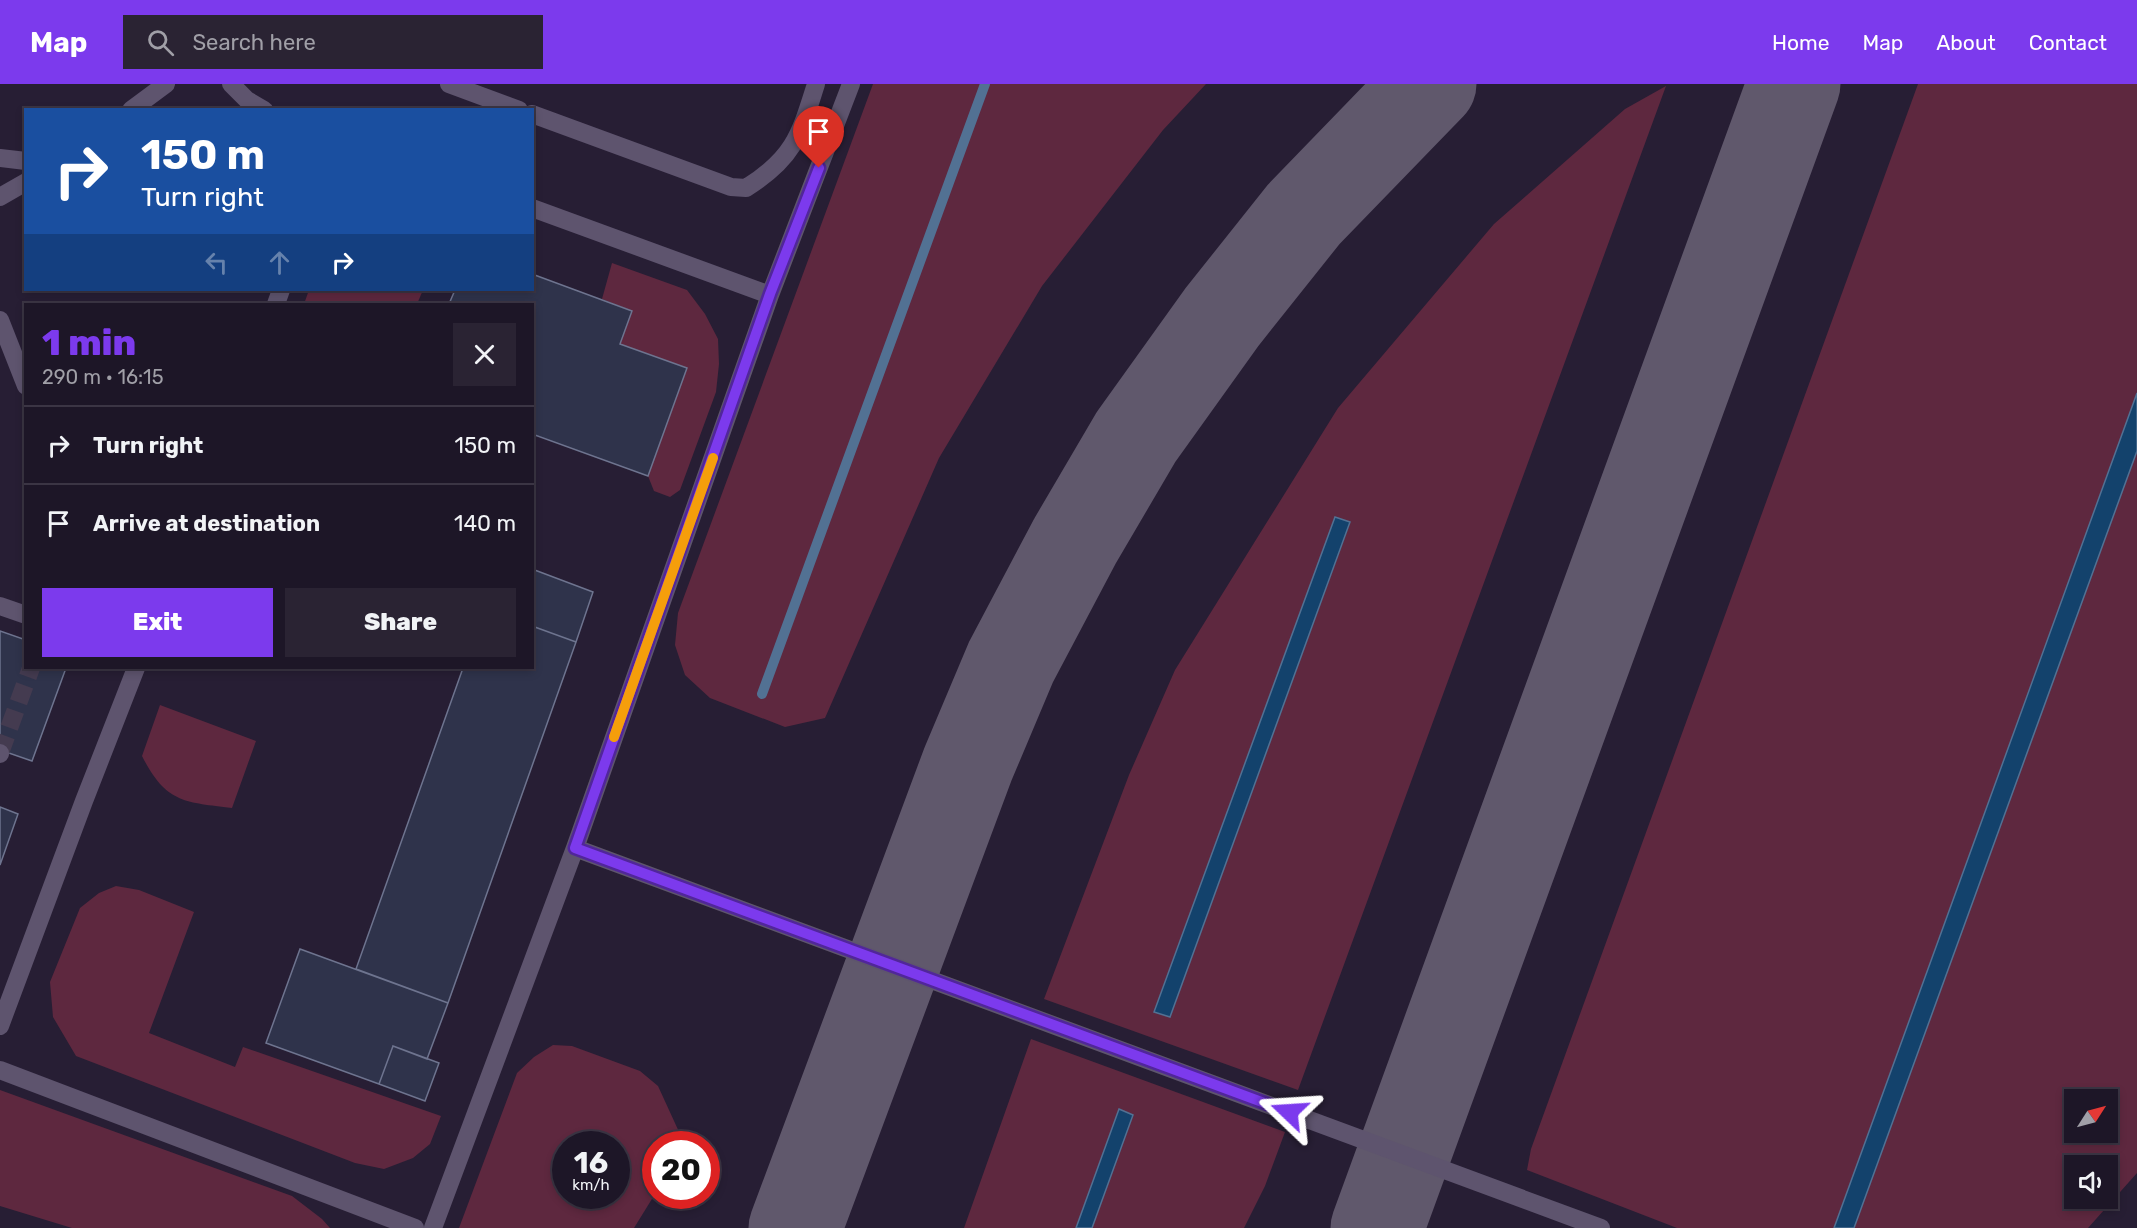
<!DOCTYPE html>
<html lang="en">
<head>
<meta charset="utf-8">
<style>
	:root { --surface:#1d1627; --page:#2a2333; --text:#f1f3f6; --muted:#a09fa7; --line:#3b3544; --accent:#7c3aed }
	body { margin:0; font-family:Rubik,sans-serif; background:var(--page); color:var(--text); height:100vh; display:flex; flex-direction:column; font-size:22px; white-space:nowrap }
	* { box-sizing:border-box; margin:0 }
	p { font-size:20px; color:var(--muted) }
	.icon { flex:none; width:33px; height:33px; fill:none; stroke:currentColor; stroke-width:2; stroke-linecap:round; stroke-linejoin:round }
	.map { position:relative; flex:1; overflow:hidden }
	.details { position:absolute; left:24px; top:219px; width:510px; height:366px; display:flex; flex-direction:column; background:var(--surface); border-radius:0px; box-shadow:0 3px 9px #0003,0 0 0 2px var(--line) }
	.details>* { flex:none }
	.guide { position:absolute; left:24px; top:24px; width:510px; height:183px; border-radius:0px; box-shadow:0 3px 9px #0003,0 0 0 2px var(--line); background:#1a4fa0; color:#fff; overflow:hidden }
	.needle { width:39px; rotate:54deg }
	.controls { position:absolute; left:2064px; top:1005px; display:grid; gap:12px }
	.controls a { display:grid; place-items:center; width:54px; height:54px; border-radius:0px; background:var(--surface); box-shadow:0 3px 9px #0003,0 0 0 2px var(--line); font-size:30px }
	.speed { position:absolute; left:552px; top:1047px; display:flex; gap:12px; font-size:30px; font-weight:700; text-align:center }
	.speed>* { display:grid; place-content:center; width:78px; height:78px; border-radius:50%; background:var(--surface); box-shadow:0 3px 9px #0003,0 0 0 2px var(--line); line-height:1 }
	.speed small { font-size:15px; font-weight:400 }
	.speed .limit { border:9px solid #d22; background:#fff; color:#111 }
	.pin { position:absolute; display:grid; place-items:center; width:51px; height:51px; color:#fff; margin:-62px -26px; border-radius:50% 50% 50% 0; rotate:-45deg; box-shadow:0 0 6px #0007 }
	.pin .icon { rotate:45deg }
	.me { position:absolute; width:66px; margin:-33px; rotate:290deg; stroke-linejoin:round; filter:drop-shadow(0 0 4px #0008) }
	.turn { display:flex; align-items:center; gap:21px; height:126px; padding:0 18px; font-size:27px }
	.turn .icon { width:78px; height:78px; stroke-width:2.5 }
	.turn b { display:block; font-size:42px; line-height:51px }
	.lanes { display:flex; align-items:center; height:57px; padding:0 18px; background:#0003; justify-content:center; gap:30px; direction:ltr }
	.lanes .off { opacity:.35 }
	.round { display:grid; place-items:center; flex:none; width:63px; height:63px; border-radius:0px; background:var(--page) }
	.overview { display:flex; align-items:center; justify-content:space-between; height:102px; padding:0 18px }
	h1 { font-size:36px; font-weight:800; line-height:45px; color:var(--accent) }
	.cta { display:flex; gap:12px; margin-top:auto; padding:12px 18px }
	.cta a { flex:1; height:69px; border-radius:0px; background:var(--accent); color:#fff; font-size:24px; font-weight:800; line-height:69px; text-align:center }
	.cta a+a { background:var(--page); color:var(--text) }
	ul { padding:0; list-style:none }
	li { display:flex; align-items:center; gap:18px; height:78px; padding:0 18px; border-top:2px solid var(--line) }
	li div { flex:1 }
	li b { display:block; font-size:22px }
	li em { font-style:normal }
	header { display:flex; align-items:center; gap:36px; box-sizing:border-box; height:84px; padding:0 30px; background:var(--accent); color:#fff }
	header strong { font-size:28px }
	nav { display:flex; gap:33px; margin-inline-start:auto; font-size:21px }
	.search { width:420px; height:54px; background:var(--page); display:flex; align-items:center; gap:15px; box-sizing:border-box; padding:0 21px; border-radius:0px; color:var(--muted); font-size:22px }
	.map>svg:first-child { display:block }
	.green { fill:#5e283f; fill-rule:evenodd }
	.water { fill:#13426c; stroke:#527193; stroke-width:1.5 }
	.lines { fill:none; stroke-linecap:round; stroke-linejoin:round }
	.stream { stroke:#527193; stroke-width:10 }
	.taxiway { stroke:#60586c; stroke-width:93 }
	.building { fill:#2f334b; stroke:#6e748f; stroke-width:1.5 }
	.minor-tunnel { stroke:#443b50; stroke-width:18; stroke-dasharray:18 9; stroke-linecap:butt }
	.minor { stroke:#5e546e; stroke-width:18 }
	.route-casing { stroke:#51269a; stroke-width:15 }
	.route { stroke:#7c3aed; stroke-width:10 }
	.slow { stroke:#f59e0b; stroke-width:10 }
</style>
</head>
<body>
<header>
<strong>Map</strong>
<div class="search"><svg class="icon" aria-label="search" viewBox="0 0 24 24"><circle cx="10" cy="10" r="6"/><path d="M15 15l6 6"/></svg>Search here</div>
<nav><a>Home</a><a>Map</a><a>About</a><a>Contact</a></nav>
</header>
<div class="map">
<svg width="2137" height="1144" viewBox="0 0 2137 1144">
	<rect width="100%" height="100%" fill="#271e34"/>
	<path class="green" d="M873 0H1206L1163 46 1042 202 939 374 825 634 785 643 710 614 685 591 675 561 678 529Z
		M1918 0H2137V1089L2088 1144H1677L1527 1086 1531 1065ZM2074 1016H2108V1048H2074ZM2074 1082H2108V1114H2074Z
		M1666 2 1298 1006 1044 915 1129 691 1175 586 1338 324 1494 140 1625 25ZM1335 433 1350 439 1170 933 1154 928Z
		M612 179 687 206 705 230 718 255 719 280 716 308 680 406 670 413 654 407 648 392 686 284 620 260 632 227 602 215Z
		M309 206H423L417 220H304Z
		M160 621 256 657 232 724C184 718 166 719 142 672Z
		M116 802 139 806 194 828 149 949 235 983 243 963 441 1032 430 1060 413 1074 384 1085 355 1079 76 972 53 933 50 898 80 824 99 809Z
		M1031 955 1285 1048 1265 1102 1244 1144H1092L1133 1031 1119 1025 1076 1144H964Z
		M553 961 572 962 640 987 658 1002 680 1050V1060H656L655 1110 634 1144H459L517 989 534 973ZM566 1060H616V1112H566Z
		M0 1006 292 1112 322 1135 330 1144H72L0 1122Z"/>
	<path class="water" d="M2137 309V367L1854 1144H1834Z
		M1335 433 1350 438 1170 933 1154 928Z
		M1119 1025 1133 1031 1092 1144H1076Z"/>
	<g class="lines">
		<path class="stream" d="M762 610 985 0"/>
		<path class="taxiway" d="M795 1144 968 680 1011 578 1075 457 1136 353 1222 233 1304 130 1430 0
			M1377 1144 1794 0"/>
	</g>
	<path class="building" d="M532 190 632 227 620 260 687 284 648 392 532 350V220H449L455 206H532Z
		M532 485 593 508 576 558 532 542Z
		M532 542 576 558 448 919 356 885 463 584H532Z
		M0 547 26 556V584H66L32 677 0 666Z
		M0 723 18 730 0 781Z
		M300 865 448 919 427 975 393 962 379 1000 266 959Z
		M393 962 439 979 425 1017 379 1000Z"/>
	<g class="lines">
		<path class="minor-tunnel" d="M0 669 31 584"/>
		<path class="minor" d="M231 0 247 16 264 26
			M449 0 519 26
			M131 26 166 0
			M532 30 731 103 746 104C794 74 800 51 816 0
			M0 74 26 77
			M0 113 26 98
			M532 124 770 211
			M276 220 281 206
			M0 236 26 302
			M0 522 26 531
			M0 670V669
			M575 764 1601 1144
			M0 942 84 717 136 584
			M0 986 415 1144
			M433 1144 575 764 770 211 851 0"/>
	</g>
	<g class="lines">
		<g class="route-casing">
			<path id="route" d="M819 84 770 210 575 764 1289 1028"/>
		</g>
		<use href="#route" class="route"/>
		<path class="slow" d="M614 653 713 374"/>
	</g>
</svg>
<div class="controls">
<a><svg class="needle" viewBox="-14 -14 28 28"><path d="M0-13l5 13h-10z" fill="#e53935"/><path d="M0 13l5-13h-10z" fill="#a09fa7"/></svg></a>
<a><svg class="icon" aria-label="sound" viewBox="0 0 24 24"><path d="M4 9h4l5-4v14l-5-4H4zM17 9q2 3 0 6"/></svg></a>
</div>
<div class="speed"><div>16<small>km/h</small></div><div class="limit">20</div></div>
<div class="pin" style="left:819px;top:84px;background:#d93025"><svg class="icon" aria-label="arrive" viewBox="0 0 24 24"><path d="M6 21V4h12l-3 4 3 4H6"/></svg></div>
<svg class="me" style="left:1289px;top:1028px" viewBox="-20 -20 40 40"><path d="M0-17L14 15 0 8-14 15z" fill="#7c3aed" stroke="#fff" stroke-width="4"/></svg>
<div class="guide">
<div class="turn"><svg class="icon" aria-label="right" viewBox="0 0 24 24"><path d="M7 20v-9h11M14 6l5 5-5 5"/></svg><div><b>150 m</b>Turn right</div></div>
<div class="lanes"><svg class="icon off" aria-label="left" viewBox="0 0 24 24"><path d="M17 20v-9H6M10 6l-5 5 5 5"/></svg><svg class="icon off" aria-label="ahead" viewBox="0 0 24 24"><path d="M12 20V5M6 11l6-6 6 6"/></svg><svg class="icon" aria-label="right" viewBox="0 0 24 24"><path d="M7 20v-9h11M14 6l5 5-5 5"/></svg></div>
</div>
<section class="details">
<div class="overview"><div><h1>1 min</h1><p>290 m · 16:15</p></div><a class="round"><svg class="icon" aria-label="close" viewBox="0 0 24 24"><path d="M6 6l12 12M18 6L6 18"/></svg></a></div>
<ul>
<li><svg class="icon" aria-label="right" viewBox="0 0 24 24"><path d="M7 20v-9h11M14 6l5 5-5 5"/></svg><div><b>Turn right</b></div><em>150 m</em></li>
<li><svg class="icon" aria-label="arrive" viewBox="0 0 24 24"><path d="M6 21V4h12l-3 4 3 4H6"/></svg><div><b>Arrive at destination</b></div><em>140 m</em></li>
</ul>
<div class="cta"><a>Exit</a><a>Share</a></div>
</section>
</div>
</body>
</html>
